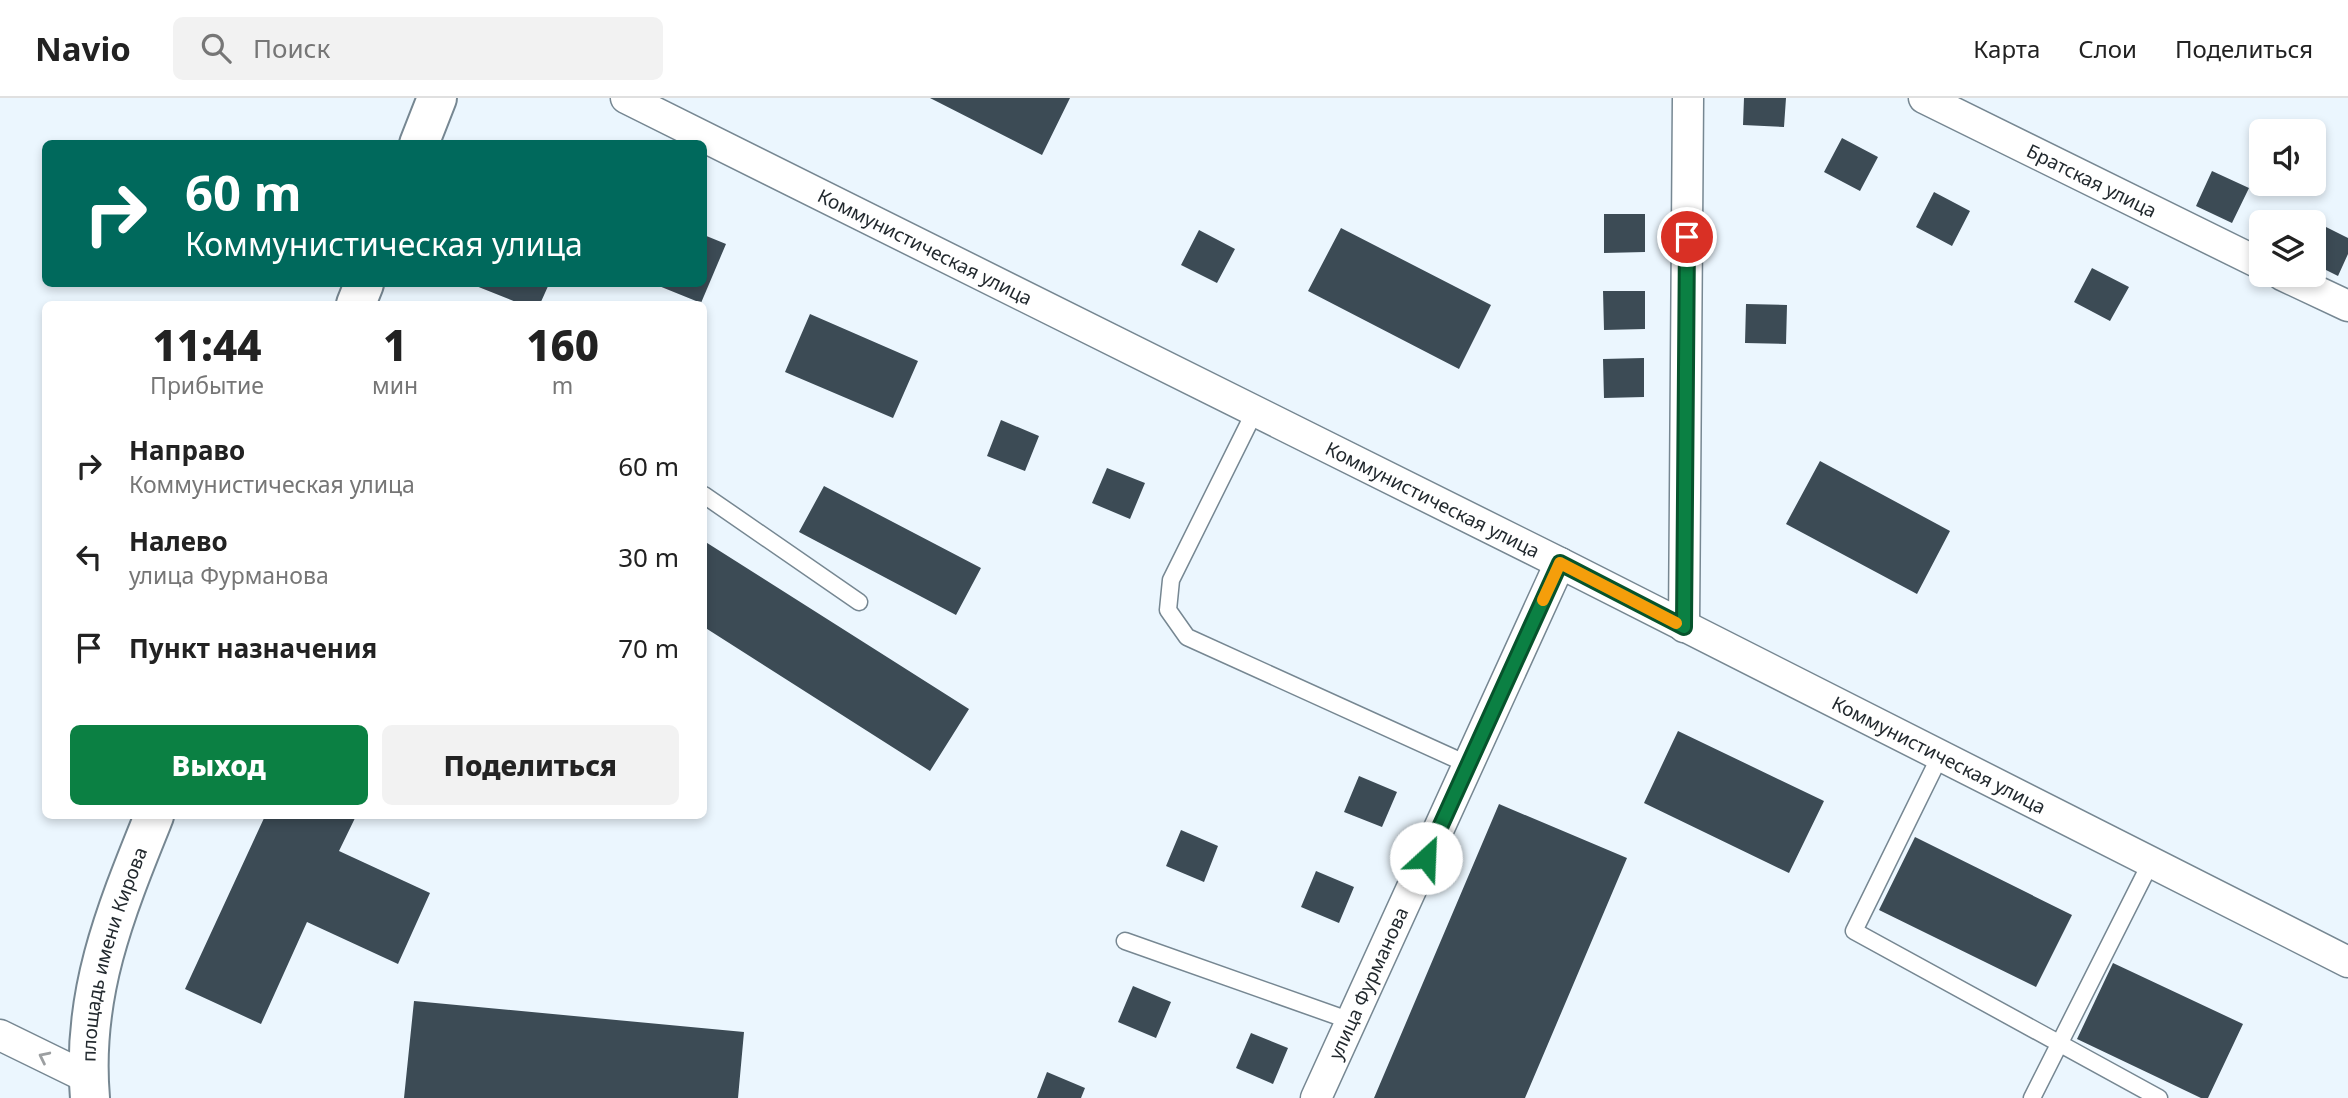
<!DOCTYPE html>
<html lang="ru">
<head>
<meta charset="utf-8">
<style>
	:root { --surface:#fff; --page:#f2f2f2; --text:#222; --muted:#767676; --line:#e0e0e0; --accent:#0b8043 }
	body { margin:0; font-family:"Noto Sans",sans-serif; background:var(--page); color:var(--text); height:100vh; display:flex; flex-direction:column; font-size:26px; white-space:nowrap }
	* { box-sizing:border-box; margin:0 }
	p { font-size:23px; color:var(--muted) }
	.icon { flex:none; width:38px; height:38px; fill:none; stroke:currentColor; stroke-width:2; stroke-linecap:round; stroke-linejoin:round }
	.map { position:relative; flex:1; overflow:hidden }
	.drawer { position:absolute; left:42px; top:203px; width:665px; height:518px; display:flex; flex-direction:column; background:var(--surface); border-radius:10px; box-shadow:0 4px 10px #0003 }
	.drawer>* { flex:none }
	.hud { position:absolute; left:42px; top:42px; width:665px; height:147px; border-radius:10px; box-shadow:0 4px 10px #0003; background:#00695c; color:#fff; overflow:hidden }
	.controls { position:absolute; left:2249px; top:21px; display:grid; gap:14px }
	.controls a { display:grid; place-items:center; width:77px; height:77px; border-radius:10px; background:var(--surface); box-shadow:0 4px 10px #0003; font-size:35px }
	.pin { position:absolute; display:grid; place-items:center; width:60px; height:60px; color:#fff; margin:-30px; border:4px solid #fff; border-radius:50%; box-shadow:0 2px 7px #0007 }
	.me { position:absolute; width:77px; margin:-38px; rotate:25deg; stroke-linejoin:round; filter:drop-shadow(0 0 5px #0008) }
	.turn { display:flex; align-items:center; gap:24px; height:147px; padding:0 28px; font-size:32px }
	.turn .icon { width:91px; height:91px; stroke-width:2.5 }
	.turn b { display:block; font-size:49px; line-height:60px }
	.eta { display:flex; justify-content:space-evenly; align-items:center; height:119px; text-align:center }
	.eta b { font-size:42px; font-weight:800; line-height:49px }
	.cta { display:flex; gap:14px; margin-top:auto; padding:14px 28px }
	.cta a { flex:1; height:80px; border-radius:10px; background:var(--accent); color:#fff; font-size:28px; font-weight:800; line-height:80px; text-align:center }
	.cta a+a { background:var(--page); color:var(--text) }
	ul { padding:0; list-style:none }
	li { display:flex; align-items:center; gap:21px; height:91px; padding:0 28px }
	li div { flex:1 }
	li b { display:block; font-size:26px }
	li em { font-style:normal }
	header { display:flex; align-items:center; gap:42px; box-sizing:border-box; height:98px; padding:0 35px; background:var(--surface); border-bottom:2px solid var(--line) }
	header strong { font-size:33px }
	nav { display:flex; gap:38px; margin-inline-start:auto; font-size:24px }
	.search { width:490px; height:63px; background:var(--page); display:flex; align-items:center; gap:18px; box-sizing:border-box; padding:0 24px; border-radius:10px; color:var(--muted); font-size:26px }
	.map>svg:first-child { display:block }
	.building { fill:#3c4b55 }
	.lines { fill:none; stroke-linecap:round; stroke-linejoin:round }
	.lane-casing { stroke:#768792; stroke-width:19 }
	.street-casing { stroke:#768792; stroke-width:33 }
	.secondary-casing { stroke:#768792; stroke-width:42 }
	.lane { stroke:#fff; stroke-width:16 }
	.street { stroke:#fff; stroke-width:30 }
	.secondary { stroke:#fff; stroke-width:38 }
	.oneway { stroke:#9c9fa1 }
	.route-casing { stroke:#07532c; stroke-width:18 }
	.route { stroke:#0b8043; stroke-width:12 }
	.slow { stroke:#f59e0b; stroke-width:12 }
	.labels { text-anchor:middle; stroke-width:7; stroke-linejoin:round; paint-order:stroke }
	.street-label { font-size:19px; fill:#22292e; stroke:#fff }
</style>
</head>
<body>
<header>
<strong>Navio</strong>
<div class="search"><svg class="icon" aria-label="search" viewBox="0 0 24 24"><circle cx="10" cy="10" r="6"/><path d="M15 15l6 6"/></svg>Поиск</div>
<nav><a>Карта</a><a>Слои</a><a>Поделиться</a></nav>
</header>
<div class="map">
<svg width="2348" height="1000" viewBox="0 0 2348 1000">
	<rect width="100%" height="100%" fill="#ebf6fe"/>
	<path class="building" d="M930 0H1070L1042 57Z
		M1744 0H1786L1784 29 1743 27Z
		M1842 40 1878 59 1860 93 1824 74Z
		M2212 73 2249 90 2232 125 2196 108Z
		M1934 94 1970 113 1952 148 1916 129Z
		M1604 116H1645V154L1604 155Z
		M2318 125 2348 140V156L2338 178 2314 166V134Z
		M1341 130 1491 207 1459 271 1308 193Z
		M1199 132 1235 151 1217 185 1181 167Z
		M704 137 726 146 701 205 654 186H704Z
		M2092 170 2129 189 2110 223 2074 204Z
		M471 186H549L540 206H521Z
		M1603 193H1645V231L1604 232Z
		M1746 206 1787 207 1786 246 1745 245Z
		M810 216 918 263 893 320 785 274Z
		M1644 260V299L1604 300 1603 261Z
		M1001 322 1039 338 1025 373 987 358Z
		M1820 363 1950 433 1917 496 1786 426Z
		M1107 370 1145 385 1130 421 1092 405Z
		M824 388 981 470 956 517 799 434Z
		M704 443 969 611 930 673 704 529Z
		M1678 633 1824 703 1789 775 1644 705Z
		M1359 678 1397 694 1382 729 1344 714Z
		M1499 706 1627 760 1525 1000H1374Z
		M265 718H356L339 753 430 795 398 866 307 824 261 926 185 891Z
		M1181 732 1218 748 1204 784 1166 768Z
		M1915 739 2072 817 2036 889 1879 812Z
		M1316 773 1354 789 1339 825 1301 809Z
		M2113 865 2243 926 2208 1000H2201L2077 941Z
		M1133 888 1171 904 1156 940 1118 924Z
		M414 903 744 934 738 1000H404Z
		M1251 935 1288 950 1273 986 1236 970Z
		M1047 974 1085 990 1081 1000H1037Z"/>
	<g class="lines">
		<g class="lane-casing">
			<path id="lane" d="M1255 313 1171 482 1168 512 1187 539 1469 667
				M704 397 859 504
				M1940 658 1854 833 2159 1000
				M1125 843 1351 923
				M2032 1000 2151 764"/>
		</g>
		<g class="street-casing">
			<g id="street">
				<path id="s1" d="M626 0 1560 465 2348 864"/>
				<path id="s2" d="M1924 0 2261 166"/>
				<path d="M2282 177 2348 208"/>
				<path d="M1684 529 1688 0"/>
				<path d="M0 937 88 980"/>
				<path id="s3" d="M1316 1000 1560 465"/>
			</g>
		</g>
		<g class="secondary-casing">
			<g id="secondary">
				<path d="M419 46 437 0"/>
				<path d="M356 206 364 186"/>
				<path id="s4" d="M90 1000C81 896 116 812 154 718"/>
			</g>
		</g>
		<use href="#lane" class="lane"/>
		<use href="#street" class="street"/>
		<use href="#secondary" class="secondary"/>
	</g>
	<defs><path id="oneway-chevron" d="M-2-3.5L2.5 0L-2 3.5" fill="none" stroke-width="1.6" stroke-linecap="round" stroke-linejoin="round" transform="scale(1.75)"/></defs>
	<use class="oneway" href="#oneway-chevron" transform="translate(44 959) rotate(-154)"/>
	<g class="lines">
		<g class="route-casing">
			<path id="route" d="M1426 760 1560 465 1684 529 1687 139"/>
		</g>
		<use href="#route" class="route"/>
		<path class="slow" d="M1543 502 1560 465 1676 525"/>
	</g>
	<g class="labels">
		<g class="street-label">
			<text dy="7" stroke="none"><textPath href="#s2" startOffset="187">Братская улица</textPath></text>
			<text dy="7" stroke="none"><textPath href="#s1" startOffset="334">Коммунистическая улица</textPath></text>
			<text dy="7" stroke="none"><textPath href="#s1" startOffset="901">Коммунистическая улица</textPath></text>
			<text dy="7" stroke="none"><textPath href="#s1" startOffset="1468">Коммунистическая улица</textPath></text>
			<text dy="7" stroke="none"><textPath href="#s4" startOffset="147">площадь имени Кирова</textPath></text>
			<text dy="7" stroke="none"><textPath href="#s3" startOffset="126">улица Фурманова</textPath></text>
		</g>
	</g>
</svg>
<div class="controls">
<a><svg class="icon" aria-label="sound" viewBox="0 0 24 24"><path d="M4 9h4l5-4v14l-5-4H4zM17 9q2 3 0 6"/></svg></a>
<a><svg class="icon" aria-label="layers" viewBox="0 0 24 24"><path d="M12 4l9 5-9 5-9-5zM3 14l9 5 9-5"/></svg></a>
</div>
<div class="pin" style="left:1687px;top:139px;background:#d93025"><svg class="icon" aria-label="arrive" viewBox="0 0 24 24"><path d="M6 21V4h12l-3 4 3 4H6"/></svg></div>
<svg class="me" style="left:1426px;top:760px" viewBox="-20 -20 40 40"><circle r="19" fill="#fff"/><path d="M0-13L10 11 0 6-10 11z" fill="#0b8043"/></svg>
<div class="hud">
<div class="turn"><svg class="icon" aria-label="right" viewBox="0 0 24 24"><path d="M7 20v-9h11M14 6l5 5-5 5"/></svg><div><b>60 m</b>Коммунистическая улица</div></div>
</div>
<section class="drawer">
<div class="eta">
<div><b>11:44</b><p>Прибытие</p></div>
<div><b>1</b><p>мин</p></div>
<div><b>160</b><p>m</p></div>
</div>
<ul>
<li><svg class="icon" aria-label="right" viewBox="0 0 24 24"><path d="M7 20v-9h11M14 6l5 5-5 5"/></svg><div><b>Направо</b><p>Коммунистическая улица</p></div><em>60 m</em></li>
<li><svg class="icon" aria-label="left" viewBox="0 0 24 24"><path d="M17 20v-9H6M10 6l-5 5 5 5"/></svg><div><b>Налево</b><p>улица Фурманова</p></div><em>30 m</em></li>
<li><svg class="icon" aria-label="arrive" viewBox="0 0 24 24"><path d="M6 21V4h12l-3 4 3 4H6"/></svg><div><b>Пункт назначения</b></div><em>70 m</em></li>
</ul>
<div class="cta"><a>Выход</a><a>Поделиться</a></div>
</section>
</div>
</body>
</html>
